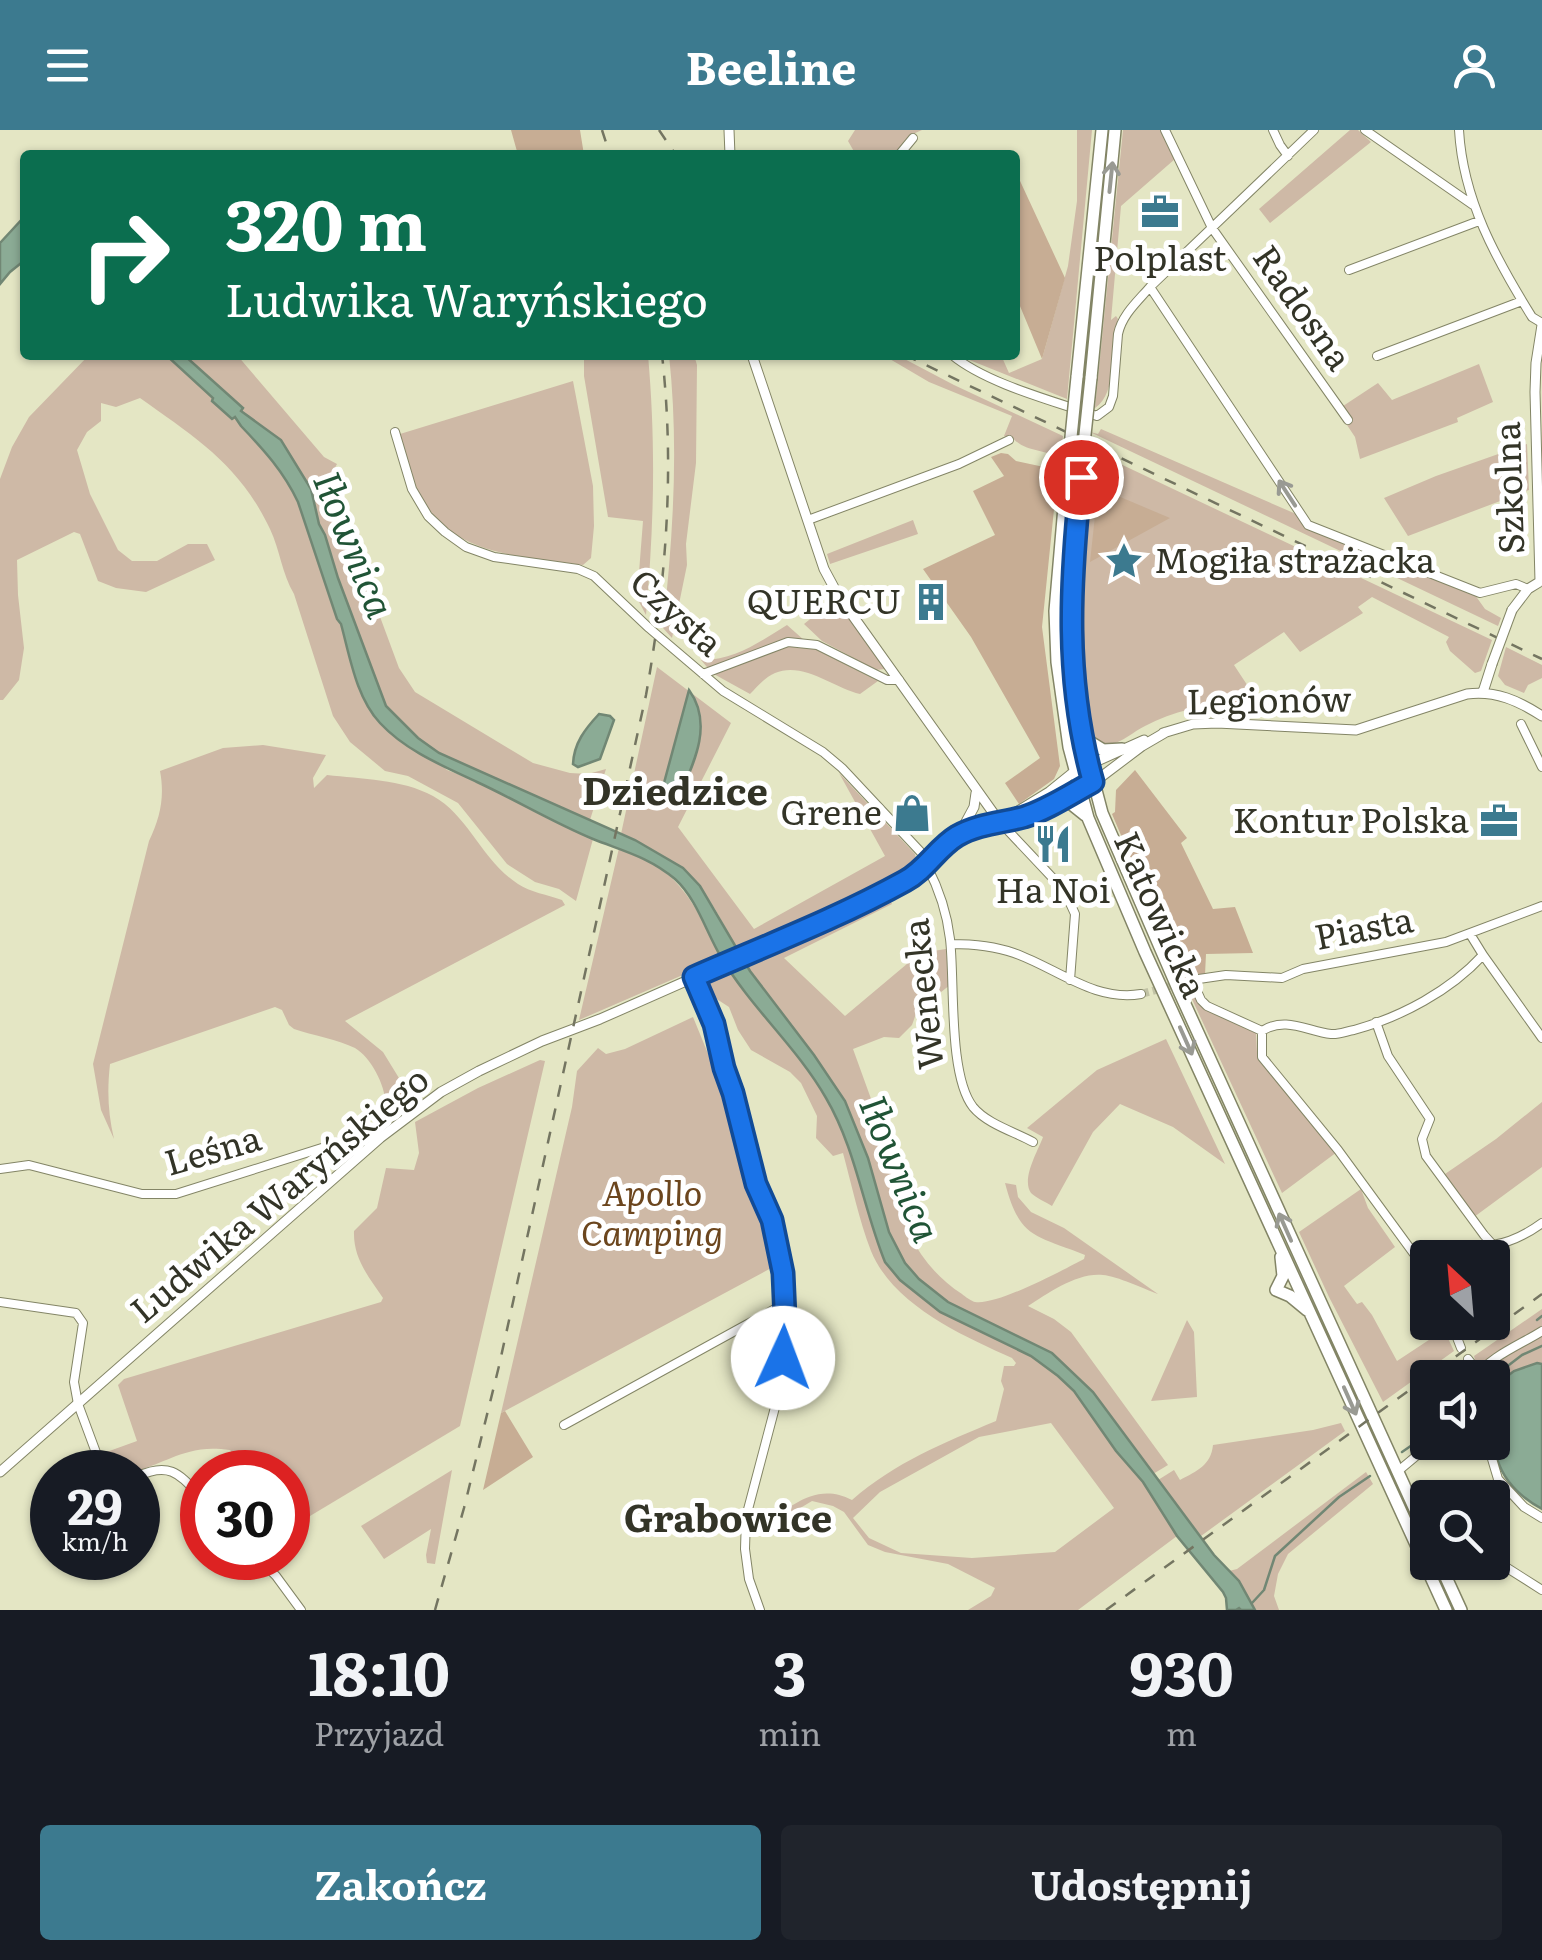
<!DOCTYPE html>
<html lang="pl">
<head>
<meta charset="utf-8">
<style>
	:root { --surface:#171b24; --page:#20242c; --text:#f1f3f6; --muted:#9ea1a6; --accent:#3c7a8f }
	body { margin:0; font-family:Literata,serif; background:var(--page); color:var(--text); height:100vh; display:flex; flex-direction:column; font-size:38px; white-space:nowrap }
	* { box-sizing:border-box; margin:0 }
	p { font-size:32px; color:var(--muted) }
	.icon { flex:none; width:55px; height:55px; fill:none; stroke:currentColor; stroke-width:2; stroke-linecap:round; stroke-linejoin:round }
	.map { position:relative; height:1480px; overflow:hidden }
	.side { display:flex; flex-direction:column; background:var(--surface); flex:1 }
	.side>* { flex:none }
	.guide { position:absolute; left:20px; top:20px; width:1000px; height:210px; border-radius:10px; box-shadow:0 2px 8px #0004; background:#0b6e4f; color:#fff; overflow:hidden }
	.needle { width:65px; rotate:334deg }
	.controls { position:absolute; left:1410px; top:1110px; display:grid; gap:20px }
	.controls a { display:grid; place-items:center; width:100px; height:100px; border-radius:10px; background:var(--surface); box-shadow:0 2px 8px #0004; font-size:50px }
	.speed { position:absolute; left:30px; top:1320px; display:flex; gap:20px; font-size:50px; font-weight:700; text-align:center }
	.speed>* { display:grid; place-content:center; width:130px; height:130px; border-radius:50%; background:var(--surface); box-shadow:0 2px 8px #0004; line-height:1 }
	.speed small { font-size:25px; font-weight:400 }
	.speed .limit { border:15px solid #d22; background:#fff; color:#111 }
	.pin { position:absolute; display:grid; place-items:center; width:85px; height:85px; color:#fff; margin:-42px; border:5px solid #fff; border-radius:50%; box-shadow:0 2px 10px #0007 }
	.me { position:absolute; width:110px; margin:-55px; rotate:2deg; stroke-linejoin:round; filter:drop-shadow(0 0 8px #0008) }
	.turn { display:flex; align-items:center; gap:35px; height:210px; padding:0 40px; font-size:45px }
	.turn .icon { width:130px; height:130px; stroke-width:2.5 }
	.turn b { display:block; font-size:70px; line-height:85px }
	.eta { display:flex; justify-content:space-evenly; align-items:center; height:170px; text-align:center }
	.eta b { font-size:60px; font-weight:700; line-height:70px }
	.cta { display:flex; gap:20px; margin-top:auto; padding:20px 40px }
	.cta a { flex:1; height:115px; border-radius:10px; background:var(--accent); color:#fff; font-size:40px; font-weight:700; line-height:115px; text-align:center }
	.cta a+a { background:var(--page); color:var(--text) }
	header { display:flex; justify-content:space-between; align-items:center; height:130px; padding:0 40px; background:var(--accent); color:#fff; font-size:45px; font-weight:700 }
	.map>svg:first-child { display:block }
	.green { fill:#ceb9a6; fill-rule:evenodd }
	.forest { fill:#c7ad94 }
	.water { fill:#8bab95; stroke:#718774; stroke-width:2.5 }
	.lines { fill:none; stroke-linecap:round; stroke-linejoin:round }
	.stream { stroke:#718774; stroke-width:2.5 }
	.minor-tunnel { stroke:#c1c2a5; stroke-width:8; stroke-dasharray:8 4; stroke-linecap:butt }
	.minor-casing { stroke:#838566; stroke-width:10 }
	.tertiary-casing { stroke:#838566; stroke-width:11 }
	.primary-casing { stroke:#838566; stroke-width:14 }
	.minor { stroke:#fff; stroke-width:8 }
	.tertiary { stroke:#fff; stroke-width:9 }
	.primary { stroke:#fff; stroke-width:11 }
	.rail { stroke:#747561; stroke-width:2.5; stroke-dasharray:12 12; stroke-linecap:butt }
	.tertiary-bridge-casing { stroke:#838566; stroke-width:11; stroke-linecap:butt }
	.primary-bridge-casing { stroke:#838566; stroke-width:14; stroke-linecap:butt }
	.tertiary-bridge { stroke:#fff; stroke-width:9 }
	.primary-bridge { stroke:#fff; stroke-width:11 }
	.oneway { stroke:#999a93 }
	.route-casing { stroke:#114b97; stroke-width:25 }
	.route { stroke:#1a73e8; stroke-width:18 }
	.labels { text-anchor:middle; stroke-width:10; stroke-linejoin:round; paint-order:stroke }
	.poi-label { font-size:35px; fill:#333427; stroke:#fff; text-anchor:end }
	.street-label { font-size:35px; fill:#333427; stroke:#fff }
	.park-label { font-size:35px; font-style:italic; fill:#6c461e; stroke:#fff }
	.water-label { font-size:38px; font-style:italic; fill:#205436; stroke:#fff }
	.neighbourhood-label { font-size:38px; font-weight:bold; fill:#333427; stroke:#fff }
</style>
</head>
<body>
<header><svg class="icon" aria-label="menu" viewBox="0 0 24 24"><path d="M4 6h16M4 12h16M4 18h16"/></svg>Beeline<svg class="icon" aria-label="person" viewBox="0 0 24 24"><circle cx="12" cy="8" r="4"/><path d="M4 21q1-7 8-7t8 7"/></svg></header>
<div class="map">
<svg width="1542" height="1480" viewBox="0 0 1542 1480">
	<rect width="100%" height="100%" fill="#e4e6c4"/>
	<path class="green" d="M855 0H922L913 4 895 25H856L848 11Z
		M1077 0H1092L1067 269 957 225H1001L1009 243 1042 229 1068 136 1077 71Z
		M1123 0H1161L1175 29 1121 76 1111 190 1116 186 1118 189C1109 217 1119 262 1095 278Z
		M1350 0H1358L1371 12 1270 93 1259 79Z
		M89 225H166L214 268 212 270 240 292 241 296 276 334 290 355 298 372 337 489 341 494 354 546 447 640 476 651 593 709 576 771 559 759 535 752 507 734 458 673 408 646 385 641 350 612 333 586 294 464C282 444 280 420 270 399 239 334 196 308 140 268L116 277 101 273V291L87 302 77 320 90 364 118 420 132 431H157L188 414H207L215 430 146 462 116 458 98 451 80 404 74 402 17 430 18 465 24 518 19 550 3 570H0V349L12 317 29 287Z
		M185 225H237L324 327 337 334 329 349 399 538 415 562 533 633 570 643 588 644 606 639 590 690 439 623 418 608 386 575 338 448 325 405 319 394 311 359 281 310 241 281 243 278Z
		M584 225H648C656 316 654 394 646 485L637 468 643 391 608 387 584 246Z
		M669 225H694L697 235 696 333 686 414 687 435 672 508 663 498C673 407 679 317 669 225Z
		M883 225H897L954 255 1063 306 1061 329C1044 318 1024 323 1011 306H1004L1012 286 929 252Z
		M1479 234 1493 272 1457 288 1458 292 1360 329 1355 307 1337 280 1378 253 1392 270Z
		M573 251 593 356 594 396 591 428 583 435C529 427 461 427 427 377 412 355 407 328 400 304Z
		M1101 299 1296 384 1303 395 1475 465 1485 479 1501 488 1498 496 1090 302 1098 304Z
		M1527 314 1529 360 1408 406 1384 368 1436 346Z
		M1093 321 1492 510 1481 541 1475 543 1450 521 1446 512 1449 507 1372 467 1358 477 1363 483 1300 522 1284 502 1234 535 1261 576C1221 571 1182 577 1145 596 1134 601 1122 613 1110 614 1100 615 1096 610 1092 602L1078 506 1080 435Z
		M913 390 918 404 830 434 827 424Z
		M835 469 885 539 876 540 822 511 804 494Z
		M787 495 813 518 878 551 860 564C834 558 803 531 775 543 765 547 757 557 750 564L712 543 701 530C734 531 761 511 787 495Z
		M1506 517 1542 535V548L1528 555 1524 563 1505 555 1498 546Z
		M657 537 731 593 678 697 754 799 885 726 839 643 915 724 917 734 907 744 881 758 737 821C707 757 687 733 621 704Z
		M263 615 326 625 313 648 314 658 327 645C361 649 402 649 433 666 469 686 482 731 518 754 530 762 548 765 562 770L565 775 345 891 383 922 410 966 377 994C380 990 384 986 385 981 389 961 372 928 355 918 339 910 312 905 294 899L289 895 282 880 275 877 110 934C107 961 108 983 114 1009L101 980 93 934 149 711C160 688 165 667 160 641L223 618Z
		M619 718C681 739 694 774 722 828L579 890Z
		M888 767 892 774 784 828 845 886 920 823 946 819 950 855 917 881 912 895 899 908 884 907 853 919 891 1024C888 1037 892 1049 895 1062 904 1104 926 1141 962 1164 964 1166 973 1172 975 1172 996 1176 1063 1140 1084 1129L1085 1125C1036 1105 1020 1110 1005 1053L1016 1055 1018 1067 1031 1082 1064 1098 1158 1164C1144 1159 1117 1146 1103 1145 1078 1142 1048 1163 1028 1176L1054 1189 1071 1202 1168 1335 1153 1344 1093 1262 1052 1223 948 1172 919 1149 905 1133 889 1102 868 1028 845 971 814 925 745 833Z
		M730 841C765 891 814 935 839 992 859 1037 866 1087 885 1132L900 1150 940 1182 1031 1226 1058 1246 1074 1261 1116 1321 1143 1352 1177 1406 1078 1480H968L991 1466 995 1458 948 1434 885 1422 868 1415 844 1382 833 1376 812 1371 762 1401 759 1398C790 1378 815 1351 852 1370 896 1332 943 1313 996 1291L1004 1259 1001 1251 1004 1236H1014L1016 1233 1012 1228C963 1206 893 1175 871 1121 859 1090 852 1056 843 1023L833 1026 816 1008 817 986 801 953 790 942 751 920 738 900 729 877 712 866 705 852ZM1051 1293 1114 1378 1055 1422 972 1428 901 1423 869 1408 853 1388 880 1362 979 1307Z
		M1185 854H1191L1204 879 1256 902 1257 923 1261 933 1337 1022 1282 1063Z
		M693 887 720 953 775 1136 501 1283 572 977 577 941 598 918 606 924 625 919Z
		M1166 909 1225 1034 1173 997 1120 974 1093 1002 1052 1076C1046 1072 1036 1068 1031 1063 1021 1049 1038 1021 1043 1007L1027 998 1097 940Z
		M540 930 545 931 460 1296 295 1395 288 1387V1342H213L235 1326 230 1320C215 1318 203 1318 189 1322 161 1329 138 1348 109 1341L104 1334 101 1324 137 1311 118 1255 124 1249 381 1172 383 1168C368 1146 353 1128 354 1101L377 1078 386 1038 414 1040 419 1023 415 992 478 958Z
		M1542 972V1037L1474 1087 1445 1044 1496 1009Z
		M1361 1059 1368 1078 1395 1117 1344 1156 1357 1174 1362 1172 1372 1185 1397 1231 1444 1200 1454 1221 1383 1272 1329 1167 1299 1102Z
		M1542 1179V1197L1477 1237 1474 1226Z
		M1187 1190 1194 1202 1197 1267 1151 1271Z
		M1542 1205V1234L1514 1241 1493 1257 1492 1248 1477 1247 1488 1237Z
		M1341 1293 1345 1301 1201 1406 1158 1350 1174 1340 1180 1350C1197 1341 1211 1335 1213 1315L1313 1300Z
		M452 1340 435 1434 427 1433 426 1425 431 1399 384 1429 361 1396Z
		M1366 1342 1373 1354 1288 1424 1278 1444 1274 1466 1279 1480H1255L1239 1451 1229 1441 1237 1439Z"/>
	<path class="forest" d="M511 0H580L584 25H518Z
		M1015 40 1065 148 1042 229 1015 164Z
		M1001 323 1008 324 1016 331 1058 340 1042 497 1060 636 1054 649 1019 674 1005 653 1040 628 971 507 923 439 995 405 973 361 1004 346 991 327Z
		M1098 358H1099L1170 388 1090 432Z
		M1135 640 1187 708 1181 713 1213 779 1235 777 1253 823 1206 824 1205 845 1182 849 1112 684 1115 682 1116 660Z
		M505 1281 533 1327 483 1360 501 1283Z"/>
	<path class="water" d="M25 86V130L10 142 0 154V113Z
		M166 225H184L243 278 241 281 281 310 311 359 319 394 325 405 338 448 386 576 418 608 439 623 635 710 683 738 700 756 750 841 814 925 845 971 868 1028 889 1102 905 1133 919 1149 948 1172 1052 1223 1093 1262 1214 1425 1239 1451 1255 1480H1241L1239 1478 1236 1480H1227L1226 1468 1223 1462 1177 1406 1143 1352 1116 1321 1074 1261 1058 1246 1031 1226 940 1182 900 1150 885 1132C863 1078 856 1019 826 968 797 917 751 878 721 827 706 802 697 769 675 749 649 727 623 721 593 709 554 693 516 670 477 652 443 636 406 621 380 593 356 567 350 527 341 494L337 489 298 372C284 342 264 320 241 296L235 287 232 289 212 271 213 268Z
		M689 560C713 593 695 631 680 664L664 653Z
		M599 584 610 586 614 590 600 629 578 637 573 634C574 613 585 599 599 584Z
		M1537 1233 1542 1234V1379C1487 1349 1492 1310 1493 1257L1514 1241Z"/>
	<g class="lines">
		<path class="stream" d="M1537 1190 1542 1186
			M1492 1248 1522 1225 1542 1216
			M1402 1322 1428 1304
			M1252 1473 1264 1460 1275 1426 1339 1367 1370 1346"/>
		<path class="minor-tunnel" d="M1141 864 1192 850"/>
		<g class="minor-casing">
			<path id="minor" d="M1165 0 1212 98 1348 290
				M1273 0 1280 15 1288 26
				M1365 0 1473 75
				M1459 0C1463 70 1496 129 1532 187L1542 193
				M899 25 913 8
				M1349 140 1479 91
				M1150 157 1308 395 1480 463 1516 454 1528 459
				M952 225C987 254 1054 271 1097 286L1109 277 1113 266 1118 204C1122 185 1137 172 1150 157L1314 0
				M1377 226 1522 171
				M395 302 412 359 428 386 445 402 466 417 494 427 578 439 594 446 649 498 723 561 823 622 842 638 930 732
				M808 390 959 334 1009 310
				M703 544 788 512 817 515 887 550H899
				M1521 594 1542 637
				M999 691 1064 760 1075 784 1070 850
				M927 736C939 759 947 783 950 809 955 851 948 945 973 977 987 994 1015 1002 1033 1012
				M951 814C972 814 994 816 1014 823 1057 838 1094 872 1141 864
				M1483 825 1542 908
				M694 847 715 894 724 938 733 963 756 1054 772 1091 783 1143 785 1188 778 1266 746 1387 745 1419 749 1449 760 1480
				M1376 892 1388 926 1430 989 1422 1009 1426 1026 1484 1105 1493 1115C1512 1112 1527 1104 1542 1093
				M1262 901 1207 876 1201 870 1192 850 1226 845 1282 848 1303 839 1446 812 1542 776
				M0 1039 29 1035 142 1064H176L366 1004H374L380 1008
				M1428 1143 1338 1020 1262 927V901C1285 886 1307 901 1331 904 1338 905 1347 901 1354 900 1401 887 1450 861 1483 825L1470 804
				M0 1172 76 1183 83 1193 74 1252 78 1274 101 1336 106 1342
				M1451 1192 1461 1218
				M1468 1229 1478 1242
				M1475 1248C1490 1226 1520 1215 1542 1201
				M564 1295 784 1174
				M1487 1312 1498 1349 1492 1395
				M1397 1342 1433 1312
				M138 1346C171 1331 180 1345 202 1368
				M1498 1349 1524 1377 1542 1388
				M1492 1421 1501 1434 1542 1460
				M258 1428 276 1446 301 1480"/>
		</g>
		<g class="tertiary-casing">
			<path id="tertiary" d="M729 0 730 25
				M752 225 824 439 838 465 999 691
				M1540 451 1535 262 1536 233 1542 195
				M1512 480 1528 459 1541 451
				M1483 562 1492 534
				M1163 603 1193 594 1217 593 1356 600 1467 564C1495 560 1519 571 1542 586
				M1010 686 1049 662 1075 641 1144 610
				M960 703 974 677 976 663
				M0 1342 380 1008 441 962 479 941 542 911 600 889 831 787 904 752 927 736 948 713 959 705 986 695 1030 685 1093 653 1142 616 1166 602"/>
		</g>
		<g class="primary-casing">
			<path id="primary" d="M1077 247 1102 0
				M1091 248 1115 0
				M1064 377 1055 481 1057 532 1069 617 1088 688 1145 822 1446 1480
				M1077 380 1071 457 1072 530 1082 607 1102 683 1179 861 1428 1408
				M1082 607 1103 620 1122 619
				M1055 671 1070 673 1085 685
				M1281 1127 1283 1146 1276 1160 1290 1166 1307 1180
				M1439 1432 1461 1480"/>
		</g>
		<use href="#minor" class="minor"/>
		<use href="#tertiary" class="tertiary"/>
		<use href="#primary" class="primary"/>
		<path class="rail" d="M602 0 610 25
			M659 0 676 25
			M905 225 1542 529
			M435 1480 464 1378 499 1236 646 565C666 453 675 339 662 225
			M1106 1480 1542 1164"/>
		<g class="tertiary-bridge-casing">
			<path id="tertiary-bridge" d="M1492 534 1512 480"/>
		</g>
		<g class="primary-bridge-casing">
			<path id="primary-bridge" d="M1064 377 1077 247
				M1077 380 1091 248"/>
		</g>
		<use href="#tertiary-bridge" class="tertiary-bridge"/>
		<use href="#primary-bridge" class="primary-bridge"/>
	</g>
	<defs><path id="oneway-shaft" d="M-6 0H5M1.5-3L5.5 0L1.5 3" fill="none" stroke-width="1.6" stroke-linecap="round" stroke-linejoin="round" transform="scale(2.5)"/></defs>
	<g class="oneway">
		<use href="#oneway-shaft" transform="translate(1111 47) rotate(-84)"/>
		<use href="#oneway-shaft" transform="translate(1287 363) rotate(-123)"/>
		<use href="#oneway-shaft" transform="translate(1186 911) rotate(66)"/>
		<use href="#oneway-shaft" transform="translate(1285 1097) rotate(-114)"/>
		<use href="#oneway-shaft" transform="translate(1350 1271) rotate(66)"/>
	</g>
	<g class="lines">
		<g class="route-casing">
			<path id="route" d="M783 1228 785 1188 783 1143 772 1090 756 1054 733 963 724 938 714 894 694 847C765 816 838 788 905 751 926 740 937 718 957 706 978 694 1001 693 1024 687 1047 680 1071 664 1093 652 1064 549 1070 452 1081 347"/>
		</g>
		<use href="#route" class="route"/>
	</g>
	<defs>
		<g id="office-bare" transform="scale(3)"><path d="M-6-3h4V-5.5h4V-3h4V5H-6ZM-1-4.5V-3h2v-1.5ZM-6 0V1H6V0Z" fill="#3c7a8f" stroke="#fff" stroke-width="2.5" paint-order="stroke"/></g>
		<g id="sight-bare" transform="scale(3)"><path d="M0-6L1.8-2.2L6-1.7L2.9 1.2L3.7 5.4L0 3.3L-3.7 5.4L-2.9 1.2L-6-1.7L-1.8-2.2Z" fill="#3c7a8f" stroke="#fff" stroke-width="2.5" paint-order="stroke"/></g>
		<g id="building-bare" transform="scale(3)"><path d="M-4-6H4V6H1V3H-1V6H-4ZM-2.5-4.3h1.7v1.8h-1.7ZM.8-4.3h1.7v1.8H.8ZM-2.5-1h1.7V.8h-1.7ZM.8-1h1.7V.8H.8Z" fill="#3c7a8f" stroke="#fff" stroke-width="2.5" paint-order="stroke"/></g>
		<g id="shop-bare" transform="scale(3)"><path d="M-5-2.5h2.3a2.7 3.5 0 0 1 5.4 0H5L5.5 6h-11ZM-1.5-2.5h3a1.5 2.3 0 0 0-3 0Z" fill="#3c7a8f" stroke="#fff" stroke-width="2.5" paint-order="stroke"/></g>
		<g id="restaurant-bare" transform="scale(3)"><path d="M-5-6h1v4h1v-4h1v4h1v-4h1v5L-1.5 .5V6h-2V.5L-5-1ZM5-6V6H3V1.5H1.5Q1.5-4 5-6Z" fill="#3c7a8f" stroke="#fff" stroke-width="2.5" paint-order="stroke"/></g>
	</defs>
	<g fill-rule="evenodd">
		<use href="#office-bare" x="1160" y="82"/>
		<use href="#sight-bare" x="1124" y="431"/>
		<use href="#building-bare" x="931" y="472"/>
		<use href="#shop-bare" x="912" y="683"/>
		<use href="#office-bare" x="1499" y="691"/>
		<use href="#restaurant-bare" x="1053" y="714"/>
	</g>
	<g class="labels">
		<g class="poi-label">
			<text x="1160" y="141" text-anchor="middle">Polplast</text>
			<text x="1154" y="443" text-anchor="start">Mogiła strażacka</text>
			<text x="901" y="484">QUERCU</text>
			<text x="882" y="695">Grene</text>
			<text x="1469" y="703">Kontur Polska</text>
			<text x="1053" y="773" text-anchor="middle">Ha Noi</text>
		</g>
		<g class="street-label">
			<text transform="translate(1302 178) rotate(55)" y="12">Radosna</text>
			<text transform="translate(1510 358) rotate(-92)" y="12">Szkolna</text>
			<text transform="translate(676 483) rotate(42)" y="12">Czysta</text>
			<text transform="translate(1269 571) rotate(-1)" y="12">Legionów</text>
			<text transform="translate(1160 785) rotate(66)" y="12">Katowicka</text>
			<text transform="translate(1364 799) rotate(-11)" y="12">Piasta</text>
			<text transform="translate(924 864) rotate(-96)" y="12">Wenecka</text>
			<text transform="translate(213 1021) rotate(-16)" y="12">Leśna</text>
			<text transform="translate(280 1065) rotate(-40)" y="12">Ludwika Waryńskiego</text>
		</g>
		<g class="park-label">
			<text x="652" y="1076">Apollo<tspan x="652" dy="40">Camping</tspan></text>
		</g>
		<g class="water-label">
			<text transform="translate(353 415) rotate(68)" y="13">Iłownica</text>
			<text transform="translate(899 1039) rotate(68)" y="13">Iłownica</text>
		</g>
		<g class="neighbourhood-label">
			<text x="675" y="675">Dziedzice</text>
			<text x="728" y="1402">Grabowice</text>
		</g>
	</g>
</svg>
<div class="controls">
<a><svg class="needle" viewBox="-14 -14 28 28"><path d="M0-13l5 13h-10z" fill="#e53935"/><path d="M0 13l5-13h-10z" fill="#9ea1a6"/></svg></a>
<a><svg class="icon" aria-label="sound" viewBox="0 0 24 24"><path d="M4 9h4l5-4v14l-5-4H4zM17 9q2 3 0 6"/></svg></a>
<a><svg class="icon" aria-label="search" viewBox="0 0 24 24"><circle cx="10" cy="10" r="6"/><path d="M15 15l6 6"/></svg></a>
</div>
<div class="speed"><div>29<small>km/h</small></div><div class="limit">30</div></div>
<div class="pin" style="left:1081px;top:347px;background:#d93025"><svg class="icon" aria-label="arrive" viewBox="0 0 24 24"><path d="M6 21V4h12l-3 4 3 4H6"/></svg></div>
<svg class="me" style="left:783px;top:1228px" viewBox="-20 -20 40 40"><circle r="19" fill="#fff"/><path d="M0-13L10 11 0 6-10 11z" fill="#1a73e8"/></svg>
<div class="guide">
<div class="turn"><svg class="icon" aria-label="right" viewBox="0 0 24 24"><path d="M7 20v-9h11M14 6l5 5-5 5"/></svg><div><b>320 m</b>Ludwika Waryńskiego</div></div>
</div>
</div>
<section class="side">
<div class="eta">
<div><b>18:10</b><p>Przyjazd</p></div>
<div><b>3</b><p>min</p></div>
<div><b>930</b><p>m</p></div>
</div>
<div class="cta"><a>Zakończ</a><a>Udostępnij</a></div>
</section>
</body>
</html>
